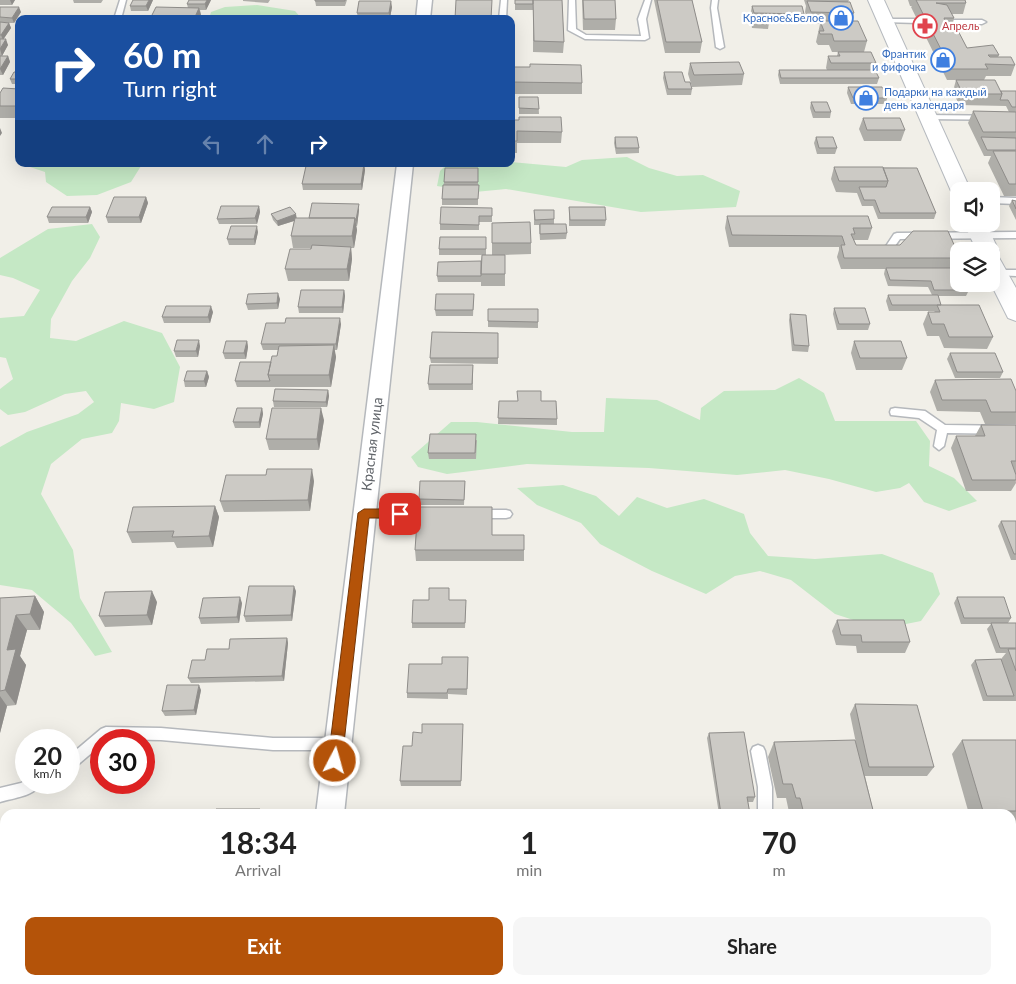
<!DOCTYPE html>
<html lang="en">
<head>
<meta charset="utf-8">
<style>
	:root { --surface:#fff; --page:#f6f6f6; --text:#222; --muted:#767676; --accent:#b45309 }
	body { margin:0; font-family:Lato,sans-serif; background:var(--page); color:var(--text); height:100vh; display:flex; flex-direction:column; font-size:19px; white-space:nowrap }
	* { box-sizing:border-box; margin:0 }
	p { font-size:16px; color:var(--muted) }
	.icon { flex:none; width:28px; height:28px; fill:none; stroke:currentColor; stroke-width:2; stroke-linecap:round; stroke-linejoin:round }
	.map { position:relative; flex:1; overflow:hidden }
	.drawer { position:absolute; left:0px; top:809px; width:1016px; height:176px; display:flex; flex-direction:column; background:var(--surface); border-radius:15px 15px 0 0; box-shadow:0 5px 20px #0002 }
	.drawer>* { flex:none }
	.banner { position:absolute; left:15px; top:15px; width:500px; height:152px; border-radius:10px; box-shadow:0 5px 20px #0002; background:#1a4fa0; color:#fff; overflow:hidden }
	.buttons { position:absolute; left:950px; top:182px; display:grid; gap:10px }
	.buttons a { display:grid; place-items:center; width:50px; height:50px; border-radius:10px; background:var(--surface); box-shadow:0 5px 20px #0002; font-size:25px }
	.speed { position:absolute; left:15px; top:729px; display:flex; gap:10px; font-size:25px; font-weight:700; text-align:center }
	.speed>* { display:grid; place-content:center; width:65px; height:65px; border-radius:50%; background:var(--surface); box-shadow:0 5px 20px #0002; line-height:1 }
	.speed small { font-size:12px; font-weight:400 }
	.speed .limit { border:8px solid #d22; background:#fff; color:#111 }
	.pin { position:absolute; display:grid; place-items:center; width:42px; height:42px; color:#fff; margin:-21px; border-radius:10px; box-shadow:0 2px 8px #0006 }
	.me { position:absolute; width:55px; margin:-28px; rotate:6deg; stroke-linejoin:round; filter:drop-shadow(0 0 4px #0008) }
	.turn { display:flex; align-items:center; gap:18px; height:105px; padding:0 25px; font-size:22px }
	.turn .icon { width:65px; height:65px; stroke-width:2.5 }
	.turn b { display:block; font-size:35px; line-height:42px }
	.lanes { display:flex; align-items:center; height:48px; padding:0 25px; background:#0003; justify-content:center; gap:25px; direction:ltr }
	.lanes .off { opacity:.35 }
	.eta { display:flex; justify-content:space-evenly; align-items:center; height:85px; text-align:center }
	.eta b { font-size:30px; font-weight:700; line-height:35px }
	.primary-button { display:flex; gap:10px; margin-top:auto; padding:10px 25px }
	.primary-button a { flex:1; height:58px; border-radius:10px; background:var(--accent); color:#fff; font-size:20px; font-weight:700; line-height:58px; text-align:center }
	.primary-button a+a { background:var(--page); color:var(--text) }
	.map>svg:first-child { display:block }
	.green { fill:#c5e8c5 }
	.lines { fill:none; stroke-linecap:round; stroke-linejoin:round }
	.service-casing { stroke:#b5b8bc; stroke-width:3 }
	.minor-casing { stroke:#b5b8bc; stroke-width:3 }
	.secondary-casing { stroke:#b6babf; stroke-width:2 }
	.service { fill:#fff; fill-rule:evenodd }
	.minor { fill:#fff; fill-rule:evenodd }
	.secondary { fill:#fff; fill-rule:evenodd }
	.wall { fill:#afaea9 }
	.shaded-wall { fill:#8f8d8a }
	.building { fill:#cccac5; stroke:#8f8d8a }
	.route { fill:#b45309; stroke:#753606 }
	.labels { text-anchor:middle; stroke-width:4.5; stroke-linejoin:round; paint-order:stroke }
	.far-shop-label { font-size:11px; fill:#366cbe; stroke:#fff; text-anchor:end }
	.far-health-label { font-size:11px; fill:#be3a42; stroke:#fff; text-anchor:start }
	.street-label { font-size:14px; fill:#5f6368; stroke:#fff }
</style>
</head>
<body>
<div class="map">
<svg width="1016" height="984" viewBox="0 0 1016 984">
	<rect width="100%" height="100%" fill="#f1efe8"/>
	<path class="green" d="M257 5 295 11 302 19H209L211 12 225 7Z
		M627 157 649 168 677 176 703 175 740 191 736 207 641 212 506 189 475 192 437 186 440 171 447 164 511 162 566 167 582 160Z
		M21 164H140L141 166 131 182 97 195 67 196 46 182 45 172Z
		M92 224 100 237 90 258 72 281 51 319 50 338 76 341 124 321 162 333 180 367 174 402 154 409 121 403 119 421 112 433 82 439 51 464 41 494 73 550 80 598 112 652 95 656 71 623 32 590 0 585V447L27 432 78 414 94 402 86 391 65 394 25 412 8 415 0 409V389L13 379 6 358 0 357V318L24 316 40 290 13 278 0 275V258L48 229Z
		M799 378 824 393 835 421H916L930 441 929 466 954 478 977 501 949 511 924 502 909 483 900 488 876 492 829 479 785 470 737 475 649 468 527 464 447 474 418 467 411 457 451 422H477L572 432H604L606 398 657 400 700 420 701 408 724 391 775 390Z
		M563 485 596 496 619 516 637 497 667 508 704 499 744 514 750 533 768 556 815 559 882 554 933 573 940 594 921 621 881 629 835 614 791 580 760 571 735 576 706 594 652 571 600 544 581 523 537 505 517 488Z"/>
	<g class="lines">
		<g class="service-casing">
			<path id="service" d="M120 0H126L121 19H114Z
				M501 0H507L506 19H499Z
				M569 0H575L576 29 586 35 641 36 638 19 645 0H651L646 19 649 38 645 40 585 39 568 30Z
				M712 0H718L717 8 724 47 720 49 716 47 711 8Z
				M885 19H918L922 21 918 23 883 22 881 21Z
				M944 20H982L986 22 982 24H947L943 22Z
				M924 115 1016 116V120L927 119H924Z
				M991 197 1016 198V204L991 203Z
				M1016 232V238L900 239 892 250 877 254 872 251 886 246 894 234 897 233Z
				M997 270H1016V276L994 275 992 273Z
				M895 408 925 411 945 425 1016 426V434L947 433 944 446 939 450 934 446 937 430 919 418 891 415 890 412 891 409Z
				M364 509 432 510 436 511 438 514 436 517 432 518 364 517 360 516 358 513 360 510Z
				M478 510H506L510 511 512 514 510 517 506 518H478L474 517 472 514 474 511Z
				M106 727 161 728 273 738H337L342 740 344 744 342 748 337 750H273L161 740 109 739 101 740V745L74 768 69 770V756L101 729Z
				M758 745 763 747 765 751 772 787V814H758V787L751 751 753 747Z
				M26 780V782H42C36 796 13 798 0 802V788L21 783Z
				M748 980H764L765 984H749Z"/>
		</g>
		<g class="minor-casing">
			<path id="minor" d="M418 0H432L430 19H416Z
				M397 164H413L344 814H316Z
				M298 980H330V984H298Z"/>
		</g>
		<g class="secondary-casing">
			<path id="secondary" d="M868 0H884L971 191H959V197L954 195 951 191Z
				M964 224H986L999 251 997 254 1016 288V321L1008 318 991 284V251H977Z"/>
		</g>
		<use href="#service" class="service"/>
		<use href="#minor" class="minor"/>
		<use href="#secondary" class="secondary"/>
	</g>
	<path class="wall" d="M0 0H15L12 5H0Z
		M73 0H103L101 3H74Z
		M153 0 148 11H131L130 6Z
		M211 0 206 10H200L202 19H151V17L188 8 187 4Z
		M243 0H270L268 3 243 1Z
		M315 0H347L345 6H316Z
		M515 0H562L564 42 563 53 533 52V10H515Z
		M582 0H615L616 19 615 30H583Z
		M654 0H692L702 42 700 53H665Z
		M804 0H849L848 2 854 13 852 21 867 41 864 52 876 63 874 70 879 78 877 84H780L778 75 779 70H827L826 68 828 56H837L838 52H832L829 45H818L816 42 820 24 809 23 805 12 806 6Z
		M908 0H965L966 3 963 14H952L954 18 953 23 967 48 999 55 998 57 1015 65 1011 76H986L984 80 1001 91H1016V196H1004L988 163 991 156H984L968 123 973 111 1009 112 1006 106 959 105 953 91 956 80H947L911 7 912 6H910Z
		M752 6 804 14 803 19H768L769 23 768 29 752 28 751 22 752 17H753L751 11Z
		M0 7 21 12 14 23H9L11 28 3 39 8 45 2 56H0Z
		M392 7 390 18H358L357 13Z
		M0 56H8L10 62 3 75H0Z
		M690 63 744 74 742 85 692 87 688 74Z
		M511 67 582 83V94H511Z
		M19 72V84H12L10 79Z
		M664 72 685 82 692 89 691 95H667L663 78Z
		M848 87 887 98 886 104H851L847 93Z
		M19 89V118H0V93Z
		M519 97H538L539 114H519Z
		M811 102 831 112 830 118H813L810 108Z
		M863 118 905 130 901 141H864L859 129Z
		M511 120 562 132 561 143H517V153H511Z
		M615 137 639 148V153L616 154 614 143Z
		M816 137 837 148 835 154H817L814 143Z
		M364 164 365 170 362 190H303L302 184Z
		M834 167 917 168 936 213 934 219H878L873 206H862L857 193 836 192 831 179Z
		M478 168V205H442V199L444 182Z
		M146 197 148 203 141 223H108L106 217Z
		M1012 200 1016 201V220L1009 206Z
		M259 206 260 212 257 224H219L217 219Z
		M90 207 92 212 88 223H49L47 217Z
		M569 207 606 220 605 226H569Z
		M492 208V222H479V230H440V224Z
		M359 210 357 226H356L357 230 354 248H351L352 259 349 281H288L285 269 311 248H293L291 236 294 221 278 226 273 220 271 214 297 218H309Z
		M534 210 554 219V224L567 233 566 239 540 240 539 225H534Z
		M727 216 872 228 868 240H854L856 245 959 256V260L955 268 969 290 966 296H938L941 305 993 337 987 349 944 348 939 336H927L923 324 928 312H934L935 311H889L886 301 888 295H932L928 287 888 286 884 274 885 269H841L837 257 839 250V247H729L725 228Z
		M492 223 531 243V254L504 255H505V286H481V282H438L437 276 481 261 482 255H439V249L486 237V255H492Z
		M258 232 255 245H229L227 239Z
		M344 290 345 296 343 313H299L298 307Z
		M474 294 473 316H436L435 310Z
		M280 299 278 309 248 310 246 304Z
		M834 308 870 324 868 330H837L833 314Z
		M488 309 538 322V328L488 327Z
		M213 312 210 323H164L162 317Z
		M790 314 809 346 808 352 792 351 789 320Z
		M341 324 337 350H334L336 357 331 387H237L235 381 271 362 277 356 278 350H263L261 344Z
		M498 333V364L431 363 430 358Z
		M247 341 248 347 246 359H225L223 353Z
		M854 341 907 358 902 370H856L851 353Z
		M200 346 198 357H176L174 351Z
		M950 353 1003 372 1000 378H955L947 359Z
		M473 365V390H429L428 384Z
		M207 371 209 377 206 387H185L184 381Z
		M935 380 1016 391V424H985L980 412 937 411 930 392Z
		M328 390 329 396 327 407H274L273 401Z
		M499 401H541L557 419V425L498 424Z
		M262 408 263 414 260 428H235L233 422Z
		M324 420 319 450H269L266 439Z
		M981 425H1016V473H1015L1016 483 1011 491H966L951 448 956 436H975Z
		M477 440 476 459H429L428 453Z
		M314 481 310 511 224 512 220 501Z
		M465 481 464 505H420L419 499Z
		M215 506 219 517 213 547 177 548 174 542 132 543 127 532Z
		M1001 521H1016V560H1011L998 526Z
		M492 535H524V561H416L415 550Z
		M449 588V600L466 606 465 628H412V623L429 600Z
		M296 591 292 621 246 622 244 616Z
		M35 596 44 612 40 630H27L20 656 26 665 16 705 7 706 0 733V598Z
		M957 597 1011 618 1008 623H1016V701H983L971 665 975 660 1001 659 1006 653H996L987 629 991 624H961L954 603Z
		M157 602 152 625 105 627 99 616Z
		M242 603 239 623 201 624 199 618Z
		M837 620 910 642 905 653H857L856 646 836 645 832 631Z
		M287 638 288 643 284 681 191 683 188 678 205 660 229 649Z
		M468 662 467 695 448 694V699L407 698V693Z
		M201 690 196 715 165 716 162 711Z
		M855 704 934 767 927 776H865L874 814H794V812H789L786 798H777L768 757 774 742 856 743 850 714Z
		M463 729 461 786H401L400 781 412 746 422 733Z
		M709 733 755 797 753 802H748L750 814H719L707 738Z
		M962 740H1016V825H1011V814H969L952 754Z
		M0 862 49 980 48 984H0Z
		M1011 897H1016V984H1011L1009 980H1011Z
		M769 980H913V981L910 984H770Z"/>
	<path class="shaded-wall" d="M10 0H15L12 5Z
		M149 0H153L148 11 146 6Z
		M207 0H211L206 10 205 4Z
		M391 1 392 7 390 18 389 13Z
		M19 7 21 12 14 23 12 18Z
		M199 8 202 19H195V17Z
		M9 23 11 28 3 40 1 35Z
		M6 39 8 45 2 56 0 49Z
		M8 56 10 62 3 75 0 69Z
		M0 128 2 133 0 136Z
		M364 164 365 170 362 190 361 184Z
		M146 197 148 203 141 223 139 217Z
		M359 204V210L357 226 356 220Z
		M259 206 260 212 257 224 255 218Z
		M90 207 92 212 88 223 86 217Z
		M296 214 297 220 278 226 277 221Z
		M355 218 357 230 354 248 352 236Z
		M257 226 258 232 255 245 254 239Z
		M351 247 352 259 349 281 347 269Z
		M344 290 345 296 343 313 342 307Z
		M278 293 280 299 278 309 277 303Z
		M211 306 213 312 210 323 208 317Z
		M340 318 341 324 337 350 336 344Z
		M199 340 200 346 198 357 196 351Z
		M247 341 248 347 246 359 244 353Z
		M334 345 336 357 331 387 329 375Z
		M207 371 209 377 206 387 204 381Z
		M328 390 329 396 327 407 326 402Z
		M262 408 263 414 260 428 259 422Z
		M321 408 324 420 319 450 317 439Z
		M312 469 314 481 310 511 308 500Z
		M215 506 219 517 213 547 209 536Z
		M294 586 296 591 292 621 291 615Z
		M152 591 157 602 152 625 147 615Z
		M35 596 44 612 40 630 30 614Z
		M240 597 242 603 239 623 237 617Z
		M16 615 27 630 20 656 26 665 16 705 5 690 7 650Z
		M287 638 288 643 284 681 282 676Z
		M199 685 201 690 196 715 194 710Z
		M0 696 7 706 0 733Z
		M39 980H49L48 984H44Z
		M234 980H239V984H233Z"/>
	<path class="building" d="M133 0H149L146 6H130Z
		M189 0H207L205 4H187Z
		M315 0H345V1H315Z
		M456 0H492L491 19H455Z
		M515 0H533V4H515Z
		M533 0H562L564 42 534 41Z
		M583 0H615L616 19H584Z
		M657 0H692L702 42H666Z
		M916 0H965L966 3H936L947 5 954 18H944L946 23H954L967 48 993 45 999 55H988L990 57H1011L1015 65 985 64 988 69H951Z
		M359 1H391L389 13H357Z
		M807 1 850 2 854 13 811 12Z
		M752 6H802L804 14 754 13Z
		M0 7H19L12 18 0 17Z
		M156 7 199 8 195 17H169L168 19H155L156 17H151Z
		M752 17H768L769 23H753Z
		M820 21H858L867 41H834L832 34H820L819 31H824Z
		M0 22 9 23 1 35H0Z
		M0 39H6L0 49Z
		M838 52H871L876 63H831L828 56H840Z
		M0 56H8L0 69Z
		M739 62 744 74 694 75 690 63Z
		M530 64 581 65 582 83 511 82V67H530Z
		M779 70H875L879 78H781Z
		M14 72H19V79H10Z
		M664 72H682L685 82H690L692 89H668Z
		M956 80H995L1002 94H963Z
		M848 87H882L887 98H853Z
		M3 88 19 89V106H0V93Z
		M1001 91H1016V107H1012L1008 100H1000L1002 94Z
		M519 97H538L539 109 519 108Z
		M811 102H827L831 112H815Z
		M973 111 1016 112V132H983Z
		M519 117H561L562 132 517 131V141H511V120H519Z
		M863 118H900L905 130H867Z
		M615 137H637L639 148H616Z
		M816 137H833L837 148H819Z
		M981 137 1016 138V150H987Z
		M993 151H1016V184H1009Z
		M364 164 361 184H302L306 166Z
		M834 167H883L888 181H839Z
		M445 168H478V182H444Z
		M883 168H917L936 213H880L875 200H864L859 187H886L888 181Z
		M443 185H479L478 199H442Z
		M114 197H146L139 217H106Z
		M1012 200 1016 201V209Z
		M312 203 359 204 356 220H355V218H309Z
		M221 206H259L255 218 217 219Z
		M52 207H90L86 217H47Z
		M290 207 296 214 277 221 271 214Z
		M441 207 492 208V216H479V225L440 224Z
		M569 207H605L606 220H570Z
		M534 210H554V219L535 220Z
		M727 216H868L872 228H853L855 234H851L856 245H900L913 231H948L959 256V258H844L841 245H845L842 236 732 235Z
		M295 218H355L352 236H291Z
		M530 222 531 243H492V223Z
		M540 224H566L567 233 540 234Z
		M231 226H257L254 239H227Z
		M440 237H486V249H439Z
		M312 245 351 247 347 269H285L290 249H311Z
		M482 255H505V274H481Z
		M481 261V276H437L438 262Z
		M886 268H959V284H966L969 290H934L931 281 890 280Z
		M301 290H344L342 307H298Z
		M278 293 277 303 246 304 248 294Z
		M436 294H474L473 310H435Z
		M888 295H938L941 305H892Z
		M937 305H979L993 337H949L944 324H932L928 312H940Z
		M166 306H211L208 317H162Z
		M834 308H865L870 324H839Z
		M488 309H538V322L488 321Z
		M790 314 806 315 809 346 794 345Z
		M286 318H340L336 344H261L266 323H285Z
		M432 332 498 333V358H430Z
		M177 340H199L196 351H174Z
		M226 341H247L244 353H223Z
		M854 341H901L907 358H860Z
		M334 345 329 375H268L272 356H277L279 346Z
		M950 353H995L1003 372H957Z
		M240 362H271L268 375 270 381H235Z
		M430 365H473L472 384H428Z
		M187 371H207L204 381H184Z
		M1011 379 1016 391V412H991L986 400H942L935 380Z
		M275 389 328 390 326 402 273 401Z
		M517 391H541V401H556L557 419 498 418 499 401H518Z
		M237 408H262L259 422H233Z
		M272 408H321L317 439H266Z
		M981 425H1016V461H1011L1016 475V480H972L956 436H985Z
		M430 434H476L475 453H428Z
		M267 469H312L308 500 220 501 226 475H266Z
		M420 481H465L464 500 419 499Z
		M215 506 209 536 172 537 174 531 127 532 133 507Z
		M418 507H492V535H524V550H415Z
		M1001 521H1016V554H1014Z
		M249 586H294L291 615 244 616Z
		M429 588H449V600H466L465 623H412L413 600H429Z
		M152 591 147 615 99 616 105 592Z
		M35 596 30 614 16 615 7 650 16 649 5 690 0 691V598Z
		M240 597 237 617 199 618 203 598Z
		M957 597H1004L1011 618H964Z
		M837 620H904L910 642H862L861 635H841Z
		M991 623H1016V648H1000Z
		M287 638 282 676 188 678 192 660H205L207 649H229L230 639Z
		M1008 649H1016V671Z
		M442 657H468L467 689H448L447 693H407L409 664H442Z
		M1001 659 1014 696H987L975 660Z
		M167 685H199L194 710 162 711Z
		M855 704 917 705 934 767H869Z
		M422 724H463L461 781H400L403 746H412L413 732 422 733Z
		M744 732 755 797H747L750 814H721L709 733Z
		M855 740 874 814H804L800 798H796L792 784H783L774 742Z
		M962 740H1016V811H983Z
		M216 809H260L259 814H215Z
		M1 857H5V980H39L0 981V862Z
		M1011 897H1016V982L1011 968Z
		M125 980H234L233 984H124Z
		M384 980H466V984H384Z
		M467 980H645L646 984H467Z
		M661 980H744V984H661Z
		M775 980H913V981L775 984Z"/>
	<path class="route" d="M364 509H400L405 514 400 518H369L342 761 340 766 335 768 330 766 328 761 358 513Z"/>
	<defs>
		<g id="shop-ring" transform="scale(1.25)"><circle r="9.5" fill="#fff" stroke="#3f7fe0" stroke-width="1.5"/><path d="M-5-2.5h2.3a2.7 3.5 0 0 1 5.4 0H5L5.5 6h-11ZM-1.5-2.5h3a1.5 2.3 0 0 0-3 0Z" fill="#3f7fe0"/></g>
		<g id="pharmacy-ring" transform="scale(1.25)"><circle r="9.5" fill="#fff" stroke="#e0444e" stroke-width="1.5"/><path d="M-2-6h4v4h4v4h-4v4h-4v-4h-4v-4h4Z" fill="#e0444e"/></g>
	</defs>
	<g fill-rule="evenodd">
		<use href="#shop-ring" x="841" y="18"/>
		<use href="#pharmacy-ring" x="925" y="26"/>
		<use href="#shop-ring" x="943" y="60"/>
		<use href="#shop-ring" x="866" y="98"/>
	</g>
	<g class="labels">
		<g class="far-shop-label">
			<text x="824" y="22">Красное&amp;Белое</text>
			<text x="926" y="58">Франтик<tspan x="926" dy="13">и фифочка</tspan></text>
			<text x="884" y="96" text-anchor="start">Подарки на каждый<tspan x="884" dy="13">день календаря</tspan></text>
		</g>
		<g class="far-health-label">
			<text x="942" y="30">Апрель</text>
		</g>
		<g class="street-label">
			<text transform="translate(372 444) rotate(-83)" y="5">Красная улица</text>
		</g>
	</g>
</svg>
<div class="buttons">
<a><svg class="icon" aria-label="sound" viewBox="0 0 24 24"><path d="M4 9h4l5-4v14l-5-4H4zM17 9q2 3 0 6"/></svg></a>
<a><svg class="icon" aria-label="layers" viewBox="0 0 24 24"><path d="M12 4l9 5-9 5-9-5zM3 14l9 5 9-5"/></svg></a>
</div>
<div class="speed"><div>20<small>km/h</small></div><div class="limit">30</div></div>
<div class="pin" style="left:400px;top:514px;background:#d93025"><svg class="icon" aria-label="arrive" viewBox="0 0 24 24"><path d="M6 21V4h12l-3 4 3 4H6"/></svg></div>
<svg class="me" style="left:335px;top:761px" viewBox="-20 -20 40 40"><circle r="17" fill="#b45309" stroke="#fff" stroke-width="3"/><path d="M0-11L8 9 0 5-8 9z" fill="#fff"/></svg>
<div class="banner">
<div class="turn"><svg class="icon" aria-label="right" viewBox="0 0 24 24"><path d="M7 20v-9h11M14 6l5 5-5 5"/></svg><div><b>60 m</b>Turn right</div></div>
<div class="lanes"><svg class="icon off" aria-label="left" viewBox="0 0 24 24"><path d="M17 20v-9H6M10 6l-5 5 5 5"/></svg><svg class="icon off" aria-label="ahead" viewBox="0 0 24 24"><path d="M12 20V5M6 11l6-6 6 6"/></svg><svg class="icon" aria-label="right" viewBox="0 0 24 24"><path d="M7 20v-9h11M14 6l5 5-5 5"/></svg></div>
</div>
<section class="drawer">
<div class="eta">
<div><b>18:34</b><p>Arrival</p></div>
<div><b>1</b><p>min</p></div>
<div><b>70</b><p>m</p></div>
</div>
<div class="primary-button"><a>Exit</a><a>Share</a></div>
</section>
</div>
</body>
</html>
